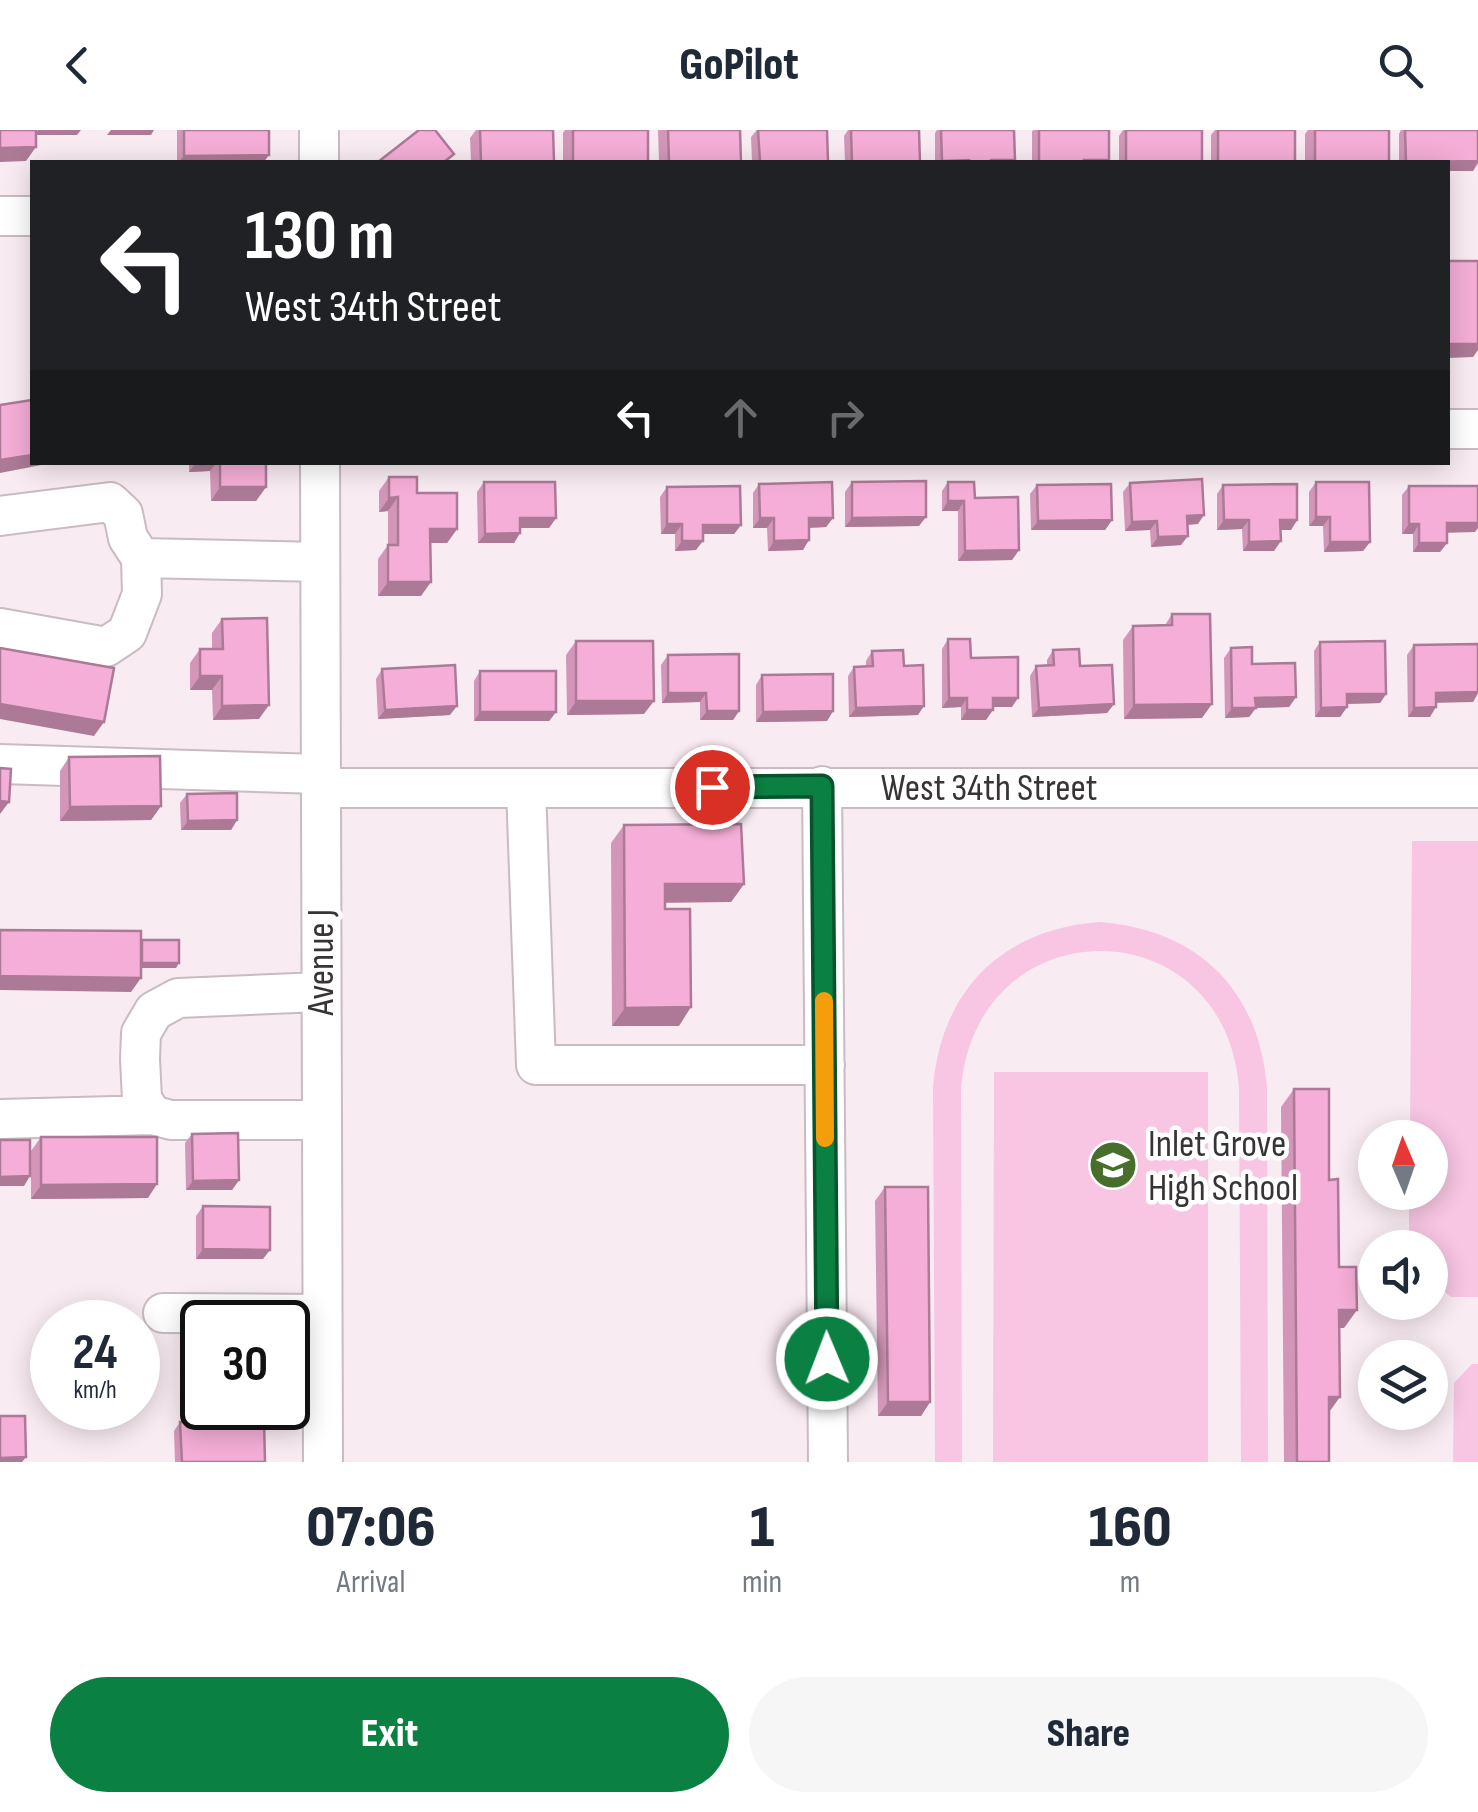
<!DOCTYPE html>
<html lang="en">
<head>
<meta charset="utf-8">
<style>
	:root { --surface:#fff; --page:#f6f6f7; --text:#1f2937; --muted:#747a83; --accent:#0b8043 }
	body { margin:0; font-family:"Sofia Sans Condensed",sans-serif; background:var(--page); color:var(--text); height:100vh; display:flex; flex-direction:column; font-size:38px; white-space:nowrap }
	* { box-sizing:border-box; margin:0 }
	p { font-size:32px; color:var(--muted) }
	.icon { flex:none; width:55px; height:55px; fill:none; stroke:currentColor; stroke-width:2; stroke-linecap:round; stroke-linejoin:round }
	.map { position:relative; height:1332px; overflow:hidden }
	.drawer { display:flex; flex-direction:column; background:var(--surface); flex:1 }
	.drawer>* { flex:none }
	.guide { position:absolute; left:30px; top:30px; width:1420px; height:305px; border-radius:0px; box-shadow:0 5px 25px #0003; background:#202124; color:#fff; overflow:hidden }
	.needle { width:65px; rotate:358deg }
	.fabs { position:absolute; left:1358px; top:990px; display:grid; gap:20px }
	.fabs a { display:grid; place-items:center; width:90px; height:90px; border-radius:50%; background:var(--surface); box-shadow:0 5px 25px #0003; font-size:50px }
	.speed { position:absolute; left:30px; top:1170px; display:flex; gap:20px; font-size:50px; font-weight:700; text-align:center }
	.speed>* { display:grid; place-content:center; width:130px; height:130px; border-radius:50%; background:var(--surface); box-shadow:0 5px 25px #0003; line-height:1 }
	.speed small { font-size:25px; font-weight:400 }
	.speed .limit { border:5px solid #111; border-radius:15px; background:#fff; color:#111 }
	.pin { position:absolute; display:grid; place-items:center; width:85px; height:85px; color:#fff; margin:-42px; border:5px solid #fff; border-radius:50%; box-shadow:0 2px 10px #0007 }
	.me { position:absolute; width:110px; margin:-55px; rotate:359deg; stroke-linejoin:round; filter:drop-shadow(0 0 8px #0008) }
	.turn { display:flex; align-items:center; gap:35px; height:210px; padding:0 50px; font-size:45px }
	.turn .icon { width:130px; height:130px; stroke-width:2.5 }
	.turn b { display:block; font-size:70px; line-height:85px }
	.lanes { display:flex; align-items:center; height:95px; padding:0 50px; background:#0003; justify-content:center; gap:50px; direction:ltr }
	.lanes .off { opacity:.35 }
	.eta { display:flex; justify-content:space-evenly; align-items:center; height:170px; text-align:center }
	.eta b { font-size:60px; font-weight:800; line-height:70px }
	.cta { display:flex; gap:20px; margin-top:auto; padding:20px 50px }
	.cta a { flex:1; height:115px; border-radius:60px; background:var(--accent); color:#fff; font-size:40px; font-weight:800; line-height:115px; text-align:center }
	.cta a+a { background:var(--page); color:var(--text) }
	header { display:flex; justify-content:space-between; align-items:center; height:130px; padding:0 50px; background:var(--surface); font-size:45px; font-weight:800 }
	.map>svg:first-child { display:block }
	.green { fill:#f8c5e2 }
	.lines { fill:none; stroke-linecap:round; stroke-linejoin:round }
	.minor-casing { stroke:#c8bbc2; stroke-width:42 }
	.minor { stroke:#fff; stroke-width:38 }
	.wall { fill:#d396b9 }
	.shaded-wall { fill:#ac7a96 }
	.building { fill:#f5aed7; stroke:#ac7a96; stroke-width:2.5 }
	.route-casing { stroke:#07532c; stroke-width:25 }
	.route { stroke:#0b8043; stroke-width:18 }
	.slow { stroke:#f59e0b; stroke-width:18 }
	.labels { text-anchor:middle; stroke-width:9; stroke-linejoin:round; paint-order:stroke }
	.street-label { font-size:38px; fill:#383336; stroke:#fff }
	.poi-label { font-size:38px; fill:#383336; stroke:#fff; text-anchor:start }
</style>
</head>
<body>
<header><svg class="icon" aria-label="back" viewBox="0 0 24 24"><path d="M15 5l-7 7 7 7"/></svg>GoPilot<svg class="icon" aria-label="search" viewBox="0 0 24 24"><circle cx="10" cy="10" r="6"/><path d="M15 15l6 6"/></svg></header>
<div class="map">
<svg width="1478" height="1332" viewBox="0 0 1478 1332">
	<rect width="100%" height="100%" fill="#f9ebf2"/>
	<path class="green" d="M1412 711H1478V1167H1451L1430 1149V1118L1409 1117V1063L1430 1062V1008L1410 1007Z
		M1100 792C1199 800 1259 860 1267 958L1268 1332H1241L1239 958C1225 776 977 775 961 958L962 1332H935L933 958C941 860 1002 799 1100 792Z
		M994 942H1208V1332H993Z
		M1472 1234H1478V1332H1453L1454 1253Z"/>
	<g class="lines">
		<g class="minor-casing">
			<path id="minor" d="M319 0V32
				M0 86H32
				M1448 299H1478
				M320 332 323 1332
				M0 386 110 372 123 384 128 408 141 428 142 464 127 503 106 517 0 498
				M141 428 320 432
				M0 634 320 644
				M822 656 828 1332
				M320 658H1478
				M526 658 536 935H825
				M320 862 178 868 154 881 141 903 140 929 142 969 152 985 171 990H320
				M0 989 152 985
				M163 1183 322 1184"/>
		</g>
		<use href="#minor" class="minor"/>
	</g>
	<path class="wall" d="M177 0H269L264 32H177Z
		M476 0H553V32H471L470 8Z
		M565 0H648V32H563V3Z
		M658 0H740L741 32H659Z
		M757 0H827L828 32H752L751 7Z
		M848 0H919L920 32H845L844 6Z
		M937 0H1014L1015 30 1013 32H935V3Z
		M1033 0H1109V30L1108 32H1032V2Z
		M1123 0H1202V32H1119V6Z
		M1215 0H1295V32H1211V5Z
		M1308 0H1389V32H1305V4Z
		M1401 0H1478V34L1473 41H1448V32H1399V4Z
		M189 332H266V357L256 371H211L210 341 189 342Z
		M389 347 417 363 457 399 447 413H430L421 466H378V429L388 415V381L379 382V361Z
		M484 352 556 388 549 398H520V403L514 413H478L477 362Z
		M852 352 919 396 845 397V362Z
		M948 352 975 368 1019 420 1012 430 958 431V381H942V361Z
		M1316 352 1370 412 1363 421 1324 422 1323 396H1309V362Z
		M1130 353 1198 394 1187 395 1181 415 1151 417 1150 400 1125 401 1123 362Z
		M759 354 833 388 826 397 809 398 803 420 768 421 767 398H753V363Z
		M1037 355 1112 390 1105 400H1031L1030 364Z
		M1223 355 1297 390 1291 400H1280L1274 421H1243L1242 399 1217 400V364Z
		M1409 356 1475 402H1447V413L1440 422H1413V404H1402V365Z
		M667 357 741 395 734 404H703L696 420 675 421V404H661L660 367Z
		M1172 484 1202 588 1124 589 1123 510 1133 496 1165 495Z
		M222 489 259 589 213 590 212 560H190V533L200 519H212V503Z
		M948 509 971 528 1012 577H993L986 590H961V577L942 578V519Z
		M576 511 644 584 567 585 566 525Z
		M1320 512 1386 564 1380 573 1347 574V577L1340 587H1315L1314 521Z
		M1478 514V564L1473 572H1436L1430 587H1408L1407 525 1414 515Z
		M1231 518 1296 567 1289 577 1256 578 1249 587 1225 588 1224 528Z
		M1053 520 1080 536 1114 574 1107 583 1032 587 1030 546 1036 536H1047V530Z
		M872 521 904 536 918 585 849 587 848 546 854 537 866 536V531Z
		M668 525 739 581 733 590H700V572L662 573 661 535Z
		M382 539 450 585 378 589 376 549Z
		M480 541 556 582 549 591H474V551Z
		M762 545 833 581 827 591 756 592V555Z
		M69 627 161 676 151 690 60 691V641Z
		M187 664 237 690 231 700H181L180 673Z
		M624 695 744 754 731 772H665L679 896H612L611 713Z
		M1294 959 1329 1050 1339 1137 1344 1198H1339L1329 1282V1332H1284L1281 977Z
		M192 1004 239 1050 232 1060H186L185 1013Z
		M41 1007 148 1068 31 1069V1021Z
		M885 1057 930 1272 921 1286H878L875 1071Z
		M203 1076 263 1129H196V1086Z
		M180 1292 265 1332H175L174 1301Z"/>
	<path class="shaded-wall" d="M38 0H81L77 5H34Z
		M111 0H154L151 5H107Z
		M36 17 26 31 0 32V18Z
		M269 25 264 32H179L184 26Z
		M991 30H1015L1013 32H989Z
		M1084 30H1109L1108 32H1082Z
		M1478 31 1473 41H1448V32H1405Z
		M1448 214H1478V220L1473 227 1448 228Z
		M32 325V332H57L0 343V330Z
		M196 332H217L210 341 189 342Z
		M220 357H266L256 371H211Z
		M398 367 388 381 379 382 389 368Z
		M948 371H964L958 381H942Z
		M1204 385 1198 394 1180 395 1187 386Z
		M926 387 919 396 845 397 852 388Z
		M1316 387H1330L1323 396H1309Z
		M520 388H556L549 398H514Z
		M760 388H774L767 398H753Z
		M809 388H833L826 397 802 398Z
		M1112 390 1105 400H1031L1038 391Z
		M1224 390H1249L1242 399 1217 400Z
		M1280 390H1297L1291 400H1274Z
		M1157 391 1150 400 1125 401 1132 392Z
		M1447 393H1478V398L1475 402 1440 403Z
		M667 394H682L675 404H661Z
		M1409 394H1419L1413 404H1402Z
		M703 395H741L734 404H696Z
		M430 399H457L447 413H420Z
		M520 403 514 413H478L485 404Z
		M1188 406 1181 415 1151 417 1158 407Z
		M809 410 803 420 768 421 774 411Z
		M682 411H703L696 420 675 421Z
		M1281 411 1274 421H1243L1249 412Z
		M1330 412H1370L1363 421 1324 422Z
		M1419 413H1447L1440 422H1413Z
		M1019 420 1012 430 958 431 965 421Z
		M388 452H431L421 466H378Z
		M200 546H222L212 560H190Z
		M1478 562 1473 572 1430 573 1436 563Z
		M668 563H706L700 572 662 573Z
		M1347 564H1386L1380 573 1340 574Z
		M1296 567 1289 577 1249 578 1255 568Z
		M949 568H967L961 577 942 578Z
		M993 568H1018L1012 577H986Z
		M576 571H654L644 584 567 585Z
		M0 574 104 592 94 606 0 589Z
		M1114 574 1107 583 1032 587 1039 578Z
		M1212 574 1202 588 1124 589 1134 575Z
		M269 575 259 589 213 590 222 576Z
		M457 576 450 585 378 589 385 580Z
		M924 576 918 585 849 587 856 578Z
		M1347 577 1340 587H1315L1321 578Z
		M1436 577 1430 587H1408L1414 578Z
		M1232 578H1256L1249 587 1225 588Z
		M967 580H993L986 590H961Z
		M707 581H739L733 590H700Z
		M833 581 827 591 756 592 763 582Z
		M480 582H556L549 591H474Z
		M0 671 9 672 0 684Z
		M161 676 151 690 60 691 70 677Z
		M237 690 231 700H181L188 691Z
		M665 754H744L731 772 652 773Z
		M142 833H179L176 838H139Z
		M0 846 141 848 131 862 0 860Z
		M691 877 679 896H612L625 878Z
		M30 1046 24 1056H0V1047Z
		M239 1050 232 1060H186L193 1051Z
		M157 1054 148 1068 31 1069 41 1055Z
		M203 1119 270 1120 263 1129H196Z
		M1339 1180H1357L1344 1198H1326Z
		M1329 1267H1340L1327 1285Z
		M888 1272H930L921 1286H878Z
		M207 1278H265L264 1280H205Z
		M26 1327 22 1332H0V1328Z"/>
	<path class="building" d="M0 0H36V17L0 18Z
		M184 0H269V25L184 26Z
		M419 0H435L454 24 444 32H378Z
		M480 0H553L554 31 481 32Z
		M573 0H648V32H573Z
		M668 0H740L741 32H669Z
		M758 0H827L828 32H760Z
		M851 0H919L920 32H852Z
		M941 0H1014L1015 30H991V32H969V30L942 31Z
		M1039 0H1109V30H1084V32H1039Z
		M1126 0H1202V32H1126Z
		M1218 0H1295V32H1218Z
		M1315 0H1389V32H1315Z
		M1405 0H1478V31L1406 32Z
		M1448 131H1478V214H1448Z
		M32 270V325L0 330V275Z
		M220 332H266V357H220Z
		M389 347H417V363H457V399H430L431 452H388V415H398V367L389 368Z
		M1202 349 1204 385 1187 386 1188 406 1158 407 1157 391 1132 392 1130 353Z
		M926 351V387L852 388V352Z
		M484 352H555L556 388H520V403L485 404Z
		M832 352 833 388H809V410L774 411V388H760L759 354Z
		M948 352H974L975 368 1018 367 1019 420 965 421 964 371H948Z
		M1316 352H1369L1370 412H1330V387H1316Z
		M1111 354 1112 390 1038 391 1037 355Z
		M1297 354V390H1280L1281 411 1249 412V390H1224L1223 355Z
		M740 356 741 395H703V411H682V394H667V357Z
		M1409 356H1478V393H1447V413H1419V394H1409Z
		M1172 484H1210L1212 574 1134 575 1133 496 1172 495Z
		M267 488 269 575 222 576V546H200V519H223L222 489Z
		M948 509H970L971 528 1018 527V568H993V580H967V568H949Z
		M576 511H653L654 571H576Z
		M1385 511 1386 564H1347V577L1321 578 1320 512Z
		M1478 514V562L1436 563V577L1414 578V515Z
		M1252 517V534L1295 533 1296 567 1255 568 1256 578H1232L1231 518Z
		M0 518 114 538 104 592 0 574Z
		M1079 519 1080 536 1112 535 1114 574 1039 578 1036 536 1054 535 1053 520Z
		M903 520 904 536 923 535 924 576 856 578 854 537 873 536 872 521Z
		M739 524V581H707L706 563H668V525Z
		M455 535 457 576 385 580 382 539Z
		M480 541H556V582H480Z
		M833 544V581L763 582 762 545Z
		M160 626 161 676 70 677 69 627Z
		M0 638 11 639 9 672 0 671Z
		M237 663V690L188 691 187 664Z
		M741 694 744 754H665V779H690L691 877 625 878 624 695Z
		M0 800 141 801V848L0 846Z
		M142 810H179V833H142Z
		M1294 959H1329V1050L1338 1049 1339 1137H1356L1357 1180H1339L1340 1267H1329V1332H1297Z
		M238 1003 239 1050 193 1051 192 1004Z
		M41 1007H157V1054L41 1055Z
		M0 1010H30V1046L0 1047Z
		M885 1057H928L930 1272H888Z
		M203 1076 270 1077V1120L203 1119Z
		M0 1286H25L26 1327 0 1328Z
		M264 1290 265 1332H182L180 1292Z"/>
	<g class="lines">
		<g class="route-casing">
			<path id="route" d="M712 657 822 656 827 1229"/>
		</g>
		<use href="#route" class="route"/>
		<path class="slow" d="M824 871 825 1008"/>
	</g>
	<defs>
		<g id="school-disc" transform="scale(2.5)"><circle r="9.5" fill="#476e2a" stroke="#fff"/><path d="M0-5L7-2L0 1L-7-2ZM-4 1L0 2.5L4 1V4Q0 6-4 4Z" fill="#fff"/></g>
	</defs>
	<g fill-rule="evenodd">
		<use href="#school-disc" x="1113" y="1035"/>
	</g>
	<g class="labels">
		<g class="street-label">
			<text x="989" y="670">West 34th Street</text>
			<text transform="translate(320 832) rotate(-90)" y="13">Avenue J</text>
		</g>
		<g class="poi-label">
			<text x="1148" y="1026">Inlet Grove<tspan x="1148" dy="44">High School</tspan></text>
		</g>
	</g>
</svg>
<div class="fabs">
<a><svg class="needle" viewBox="-14 -14 28 28"><path d="M0-13l5 13h-10z" fill="#e53935"/><path d="M0 13l5-13h-10z" fill="#747a83"/></svg></a>
<a><svg class="icon" aria-label="sound" viewBox="0 0 24 24"><path d="M4 9h4l5-4v14l-5-4H4zM17 9q2 3 0 6"/></svg></a>
<a><svg class="icon" aria-label="layers" viewBox="0 0 24 24"><path d="M12 4l9 5-9 5-9-5zM3 14l9 5 9-5"/></svg></a>
</div>
<div class="speed"><div>24<small>km/h</small></div><div class="limit">30</div></div>
<div class="pin" style="left:712px;top:657px;background:#d93025"><svg class="icon" aria-label="arrive" viewBox="0 0 24 24"><path d="M6 21V4h12l-3 4 3 4H6"/></svg></div>
<svg class="me" style="left:827px;top:1229px" viewBox="-20 -20 40 40"><circle r="17" fill="#0b8043" stroke="#fff" stroke-width="3"/><path d="M0-11L8 9 0 5-8 9z" fill="#fff"/></svg>
<div class="guide">
<div class="turn"><svg class="icon" aria-label="left" viewBox="0 0 24 24"><path d="M17 20v-9H6M10 6l-5 5 5 5"/></svg><div><b>130 m</b>West 34th Street</div></div>
<div class="lanes"><svg class="icon" aria-label="left" viewBox="0 0 24 24"><path d="M17 20v-9H6M10 6l-5 5 5 5"/></svg><svg class="icon off" aria-label="ahead" viewBox="0 0 24 24"><path d="M12 20V5M6 11l6-6 6 6"/></svg><svg class="icon off" aria-label="right" viewBox="0 0 24 24"><path d="M7 20v-9h11M14 6l5 5-5 5"/></svg></div>
</div>
</div>
<section class="drawer">
<div class="eta">
<div><b>07:06</b><p>Arrival</p></div>
<div><b>1</b><p>min</p></div>
<div><b>160</b><p>m</p></div>
</div>
<div class="cta"><a>Exit</a><a>Share</a></div>
</section>
</body>
</html>
